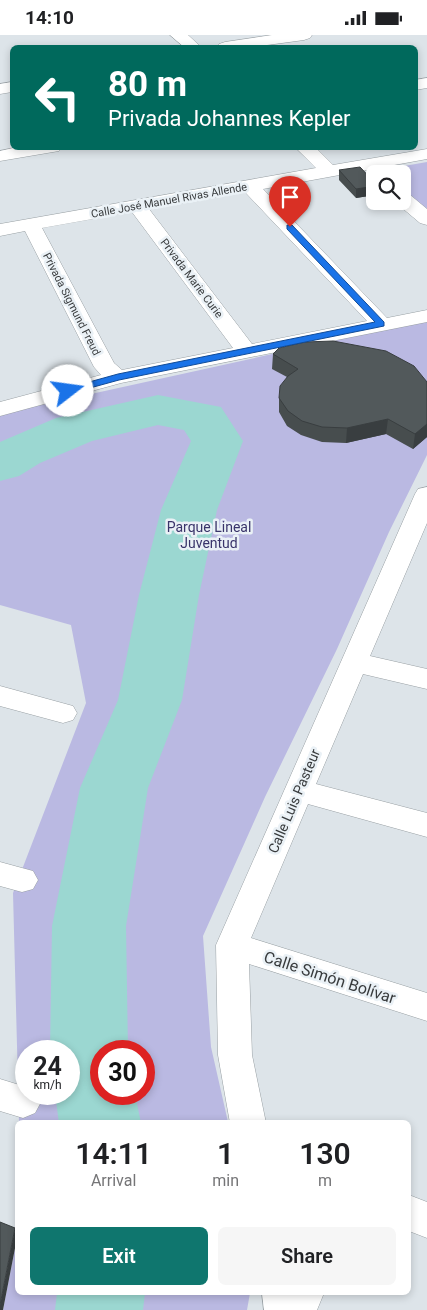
<!DOCTYPE html>
<html lang="en">
<head>
<meta charset="utf-8">
<style>
	:root { --surface:#fff; --page:#f6f6f6; --text:#202124; --muted:#757577; --accent:#0f766e }
	body { margin:0; font-family:Roboto,sans-serif; background:var(--page); color:var(--text); height:100vh; display:flex; flex-direction:column; font-size:19px; white-space:nowrap }
	* { box-sizing:border-box; margin:0 }
	p { font-size:16px; color:var(--muted) }
	.icon { flex:none; width:28px; height:28px; fill:none; stroke:currentColor; stroke-width:2; stroke-linecap:round; stroke-linejoin:round }
	.map { position:relative; flex:1; overflow:hidden }
	.details { position:absolute; left:15px; top:1085px; width:396px; height:175px; display:flex; flex-direction:column; background:var(--surface); border-radius:8px; box-shadow:0 2px 8px #0003 }
	.details>* { flex:none }
	.banner { position:absolute; left:10px; top:10px; width:408px; height:105px; border-radius:8px; box-shadow:0 2px 8px #0003; background:#00695c; color:#fff; overflow:hidden }
	.buttons { position:absolute; left:366px; top:130px; display:grid; gap:10px }
	.buttons a { display:grid; place-items:center; width:45px; height:45px; border-radius:8px; background:var(--surface); box-shadow:0 2px 8px #0003; font-size:25px }
	.speed { position:absolute; left:15px; top:1005px; display:flex; gap:10px; font-size:25px; font-weight:700; text-align:center }
	.speed>* { display:grid; place-content:center; width:65px; height:65px; border-radius:50%; background:var(--surface); box-shadow:0 2px 8px #0003; line-height:1 }
	.speed small { font-size:12px; font-weight:400 }
	.speed .limit { border:8px solid #d22; background:#fff; color:#111 }
	.pin { position:absolute; display:grid; place-items:center; width:42px; height:42px; color:#fff; margin:-51px -21px; border-radius:50% 50% 50% 0; rotate:-45deg; box-shadow:0 0 5px #0007 }
	.pin .icon { rotate:45deg }
	.me { position:absolute; width:55px; margin:-28px; rotate:75deg; stroke-linejoin:round; filter:drop-shadow(0 0 4px #0008) }
	.turn { display:flex; align-items:center; gap:18px; height:105px; padding:0 15px; font-size:22px }
	.turn .icon { width:65px; height:65px; stroke-width:2.5 }
	.turn b { display:block; font-size:35px; line-height:42px }
	.eta { display:flex; justify-content:space-evenly; align-items:center; height:85px; text-align:center }
	.eta b { font-size:30px; font-weight:600; line-height:35px }
	.button { display:flex; gap:10px; margin-top:auto; padding:10px 15px }
	.button a { flex:1; height:58px; border-radius:8px; background:var(--accent); color:#fff; font-size:20px; font-weight:600; line-height:58px; text-align:center }
	.button a+a { background:var(--page); color:var(--text) }
	.status { display:flex; justify-content:space-between; align-items:center; height:35px; padding:0 25px; background:var(--surface); direction:ltr }
	.status svg { height:14px; fill:currentColor }
	.map>svg:first-child { display:block }
	.green { fill:#bab9e2; fill-rule:evenodd }
	.lines { fill:none; stroke-linecap:round; stroke-linejoin:round }
	.river { fill:#9bd7d1; fill-rule:evenodd }
	.minor-casing { stroke:#99a0a4; stroke-width:1 }
	.minor { fill:#fff; fill-rule:evenodd }
	.wall { fill:#474d4e }
	.shaded-wall { fill:#393e40 }
	.building { fill:#52595b; stroke:#393e40 }
	.route { fill:#1a73e8; stroke:#114b97 }
	.labels { text-anchor:middle; stroke-width:5; stroke-linejoin:round; paint-order:stroke }
	.far-street-label { font-size:11px; fill:#383b3d; stroke:#eaf1f6 }
	.park-label { font-size:14px; fill:#39346a; stroke:#eaf1f6 }
	.street-label { font-size:14px; fill:#383b3d; stroke:#eaf1f6 }
	.near-street-label { font-size:16px; fill:#383b3d; stroke:#eaf1f6 }
</style>
</head>
<body>
<div class="status"><b>14:10</b><svg viewBox="0 0 49 12"><path d="M0 12V9h3v3zM5 12V6h3v6zM10 12V3h3v9zM15 12V0h3v12zM26 1h20v11H26zM47 4h2v5h-2z"/></svg></div>
<div class="map">
<svg width="427" height="1275" viewBox="0 0 427 1275">
	<rect width="100%" height="100%" fill="#dde4e9"/>
	<path class="green" d="M427 127V178L403 155 402 139H385L381 135Z
		M427 285V420L389 497 337 614 265 762 203 901 211 1012 228 1087H19L13 858 86 668 71 590 0 570V379ZM26 1016H69V1059H26ZM101 1016H144V1059H101Z
		M17 1167 18 1258H250L247 1275H3L17 1203Z"/>
	<g class="lines">
		<path class="river" d="M158 360 221 372 243 406 217 475 199 560 182 665 148 753 126 891 128 1016H101V1059H135L141 1088H59L55 1059H69V1016H50L52 891 80 753 118 665 139 560 161 475 191 406 184 395 158 390 92 406 40 428 19 441 0 446V407L56 383Z
			M57 1258H145L143 1275H55Z"/>
		<g class="minor-casing">
			<path id="minor" d="M170 0H188L201 12H184Z
				M272 0H312L310 3 304 5 253 12H217L219 9 225 7Z
				M427 43V53L415 55V45Z
				M12 47V57L0 59V49Z
				M18 112H62L59 116 53 117 0 126V116Z
				M295 112H315L333 130 427 114V124L263 154 387 283 427 275V287L121 348 0 381V367L101 340 94 332 25 196 0 201V189L316 133ZM245 157 367 286 252 309 149 174ZM132 177 233 313 122 335 114 328 42 193Z
				M402 157 409 159 427 174V190L420 188 395 167 402 166Z
				M427 452V488L370 621 427 634V654L363 639 316 749 427 778V802L308 769 251 903 427 958V986L249 929 252 1020 266 1088H230L218 1020 216 910 415 459 418 454Z
				M0 651 73 671 77 678 73 685 63 688 0 671Z
				M0 827 33 836 38 845 33 854 22 857 0 851Z
				M0 1044 26 1052V1059H37L41 1067 35 1078 23 1083 0 1076Z
				M409 1160 427 1167V1203L409 1196Z
				M262 1258H324L317 1275H264Z"/>
		</g>
		<use href="#minor" class="minor"/>
	</g>
	<path class="wall" d="M339 135 375 148V160L356 163 339 145Z
		M273 319 427 347V402L413 414 386 399 346 408 322 407 301 400 287 391 279 377V363L287 342 272 334Z"/>
	<path class="shaded-wall" d="M375 151V160L356 163V154Z
		M388 384 386 399 346 408 347 393Z
		M427 389V402L413 414 415 399Z
		M15 1193 17 1203 3 1275H0V1270Z"/>
	<path class="building" d="M360 132 375 148V151L356 154 339 135Z
		M333 306 386 316 414 331 427 347V389L415 399 388 384 347 393 322 392 302 386 288 376 279 363 280 351 288 341 298 334 273 319 279 313 305 307Z
		M0 1187 15 1193 0 1270Z"/>
	<path class="route" d="M287 190H292L384 287V291L119 345 68 359 64 358V354L118 339 375 287 287 194Z"/>
	<g class="labels">
		<g class="far-street-label">
			<text transform="translate(169 165) rotate(-10)" y="4">Calle José Manuel Rivas Allende</text>
			<text transform="translate(192 243) rotate(53)" y="4">Privada Marie Curie</text>
			<text transform="translate(72 269) rotate(63)" y="4">Privada Sigmund Freud</text>
		</g>
		<g class="park-label">
			<text x="209" y="497">Parque Lineal<tspan x="209" dy="16">Juventud</tspan></text>
		</g>
		<g class="street-label">
			<text transform="translate(294 766) rotate(-67)" y="5">Calle Luis Pasteur</text>
		</g>
		<g class="near-street-label">
			<text transform="translate(330 942) rotate(18)" y="6">Calle Simón Bolívar</text>
		</g>
	</g>
</svg>
<div class="buttons">
<a><svg class="icon" aria-label="search" viewBox="0 0 24 24"><circle cx="10" cy="10" r="6"/><path d="M15 15l6 6"/></svg></a>
</div>
<div class="speed"><div>24<small>km/h</small></div><div class="limit">30</div></div>
<div class="pin" style="left:290px;top:192px;background:#d93025"><svg class="icon" aria-label="arrive" viewBox="0 0 24 24"><path d="M6 21V4h12l-3 4 3 4H6"/></svg></div>
<svg class="me" style="left:68px;top:356px" viewBox="-20 -20 40 40"><circle r="19" fill="#fff"/><path d="M0-13L10 11 0 6-10 11z" fill="#1a73e8"/></svg>
<div class="banner">
<div class="turn"><svg class="icon" aria-label="left" viewBox="0 0 24 24"><path d="M17 20v-9H6M10 6l-5 5 5 5"/></svg><div><b>80 m</b>Privada Johannes Kepler</div></div>
</div>
<section class="details">
<div class="eta">
<div><b>14:11</b><p>Arrival</p></div>
<div><b>1</b><p>min</p></div>
<div><b>130</b><p>m</p></div>
</div>
<div class="button"><a>Exit</a><a>Share</a></div>
</section>
</div>
</body>
</html>
